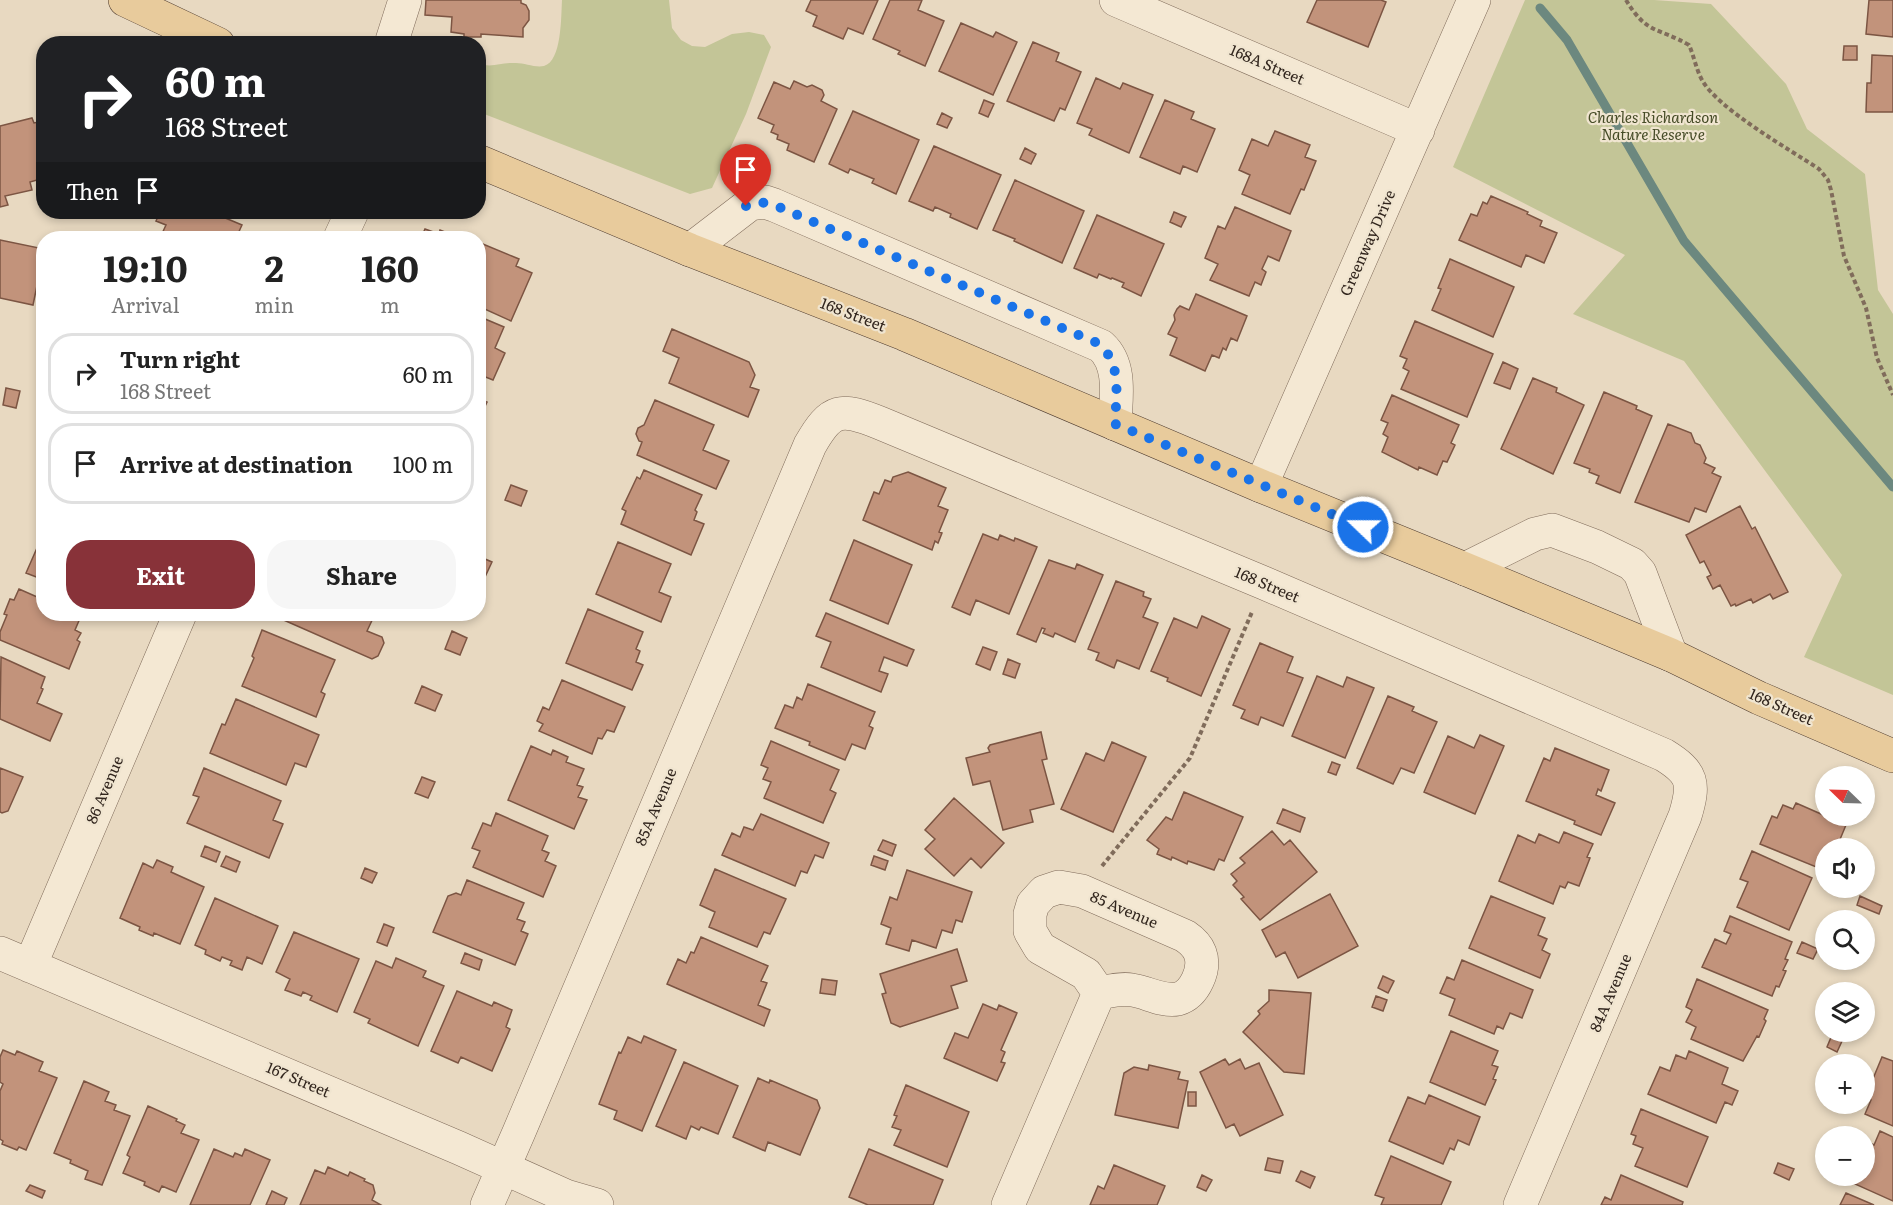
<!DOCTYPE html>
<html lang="en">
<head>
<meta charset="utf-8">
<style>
	:root { --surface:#fff; --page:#f6f6f6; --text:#222; --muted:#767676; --line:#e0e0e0; --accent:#883239 }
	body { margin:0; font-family:Literata,serif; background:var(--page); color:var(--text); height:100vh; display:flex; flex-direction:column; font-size:22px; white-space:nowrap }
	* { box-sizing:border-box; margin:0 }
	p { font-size:20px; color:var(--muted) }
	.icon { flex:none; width:33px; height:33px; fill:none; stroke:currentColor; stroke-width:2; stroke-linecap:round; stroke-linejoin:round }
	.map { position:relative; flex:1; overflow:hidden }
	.side { position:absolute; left:36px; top:231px; width:450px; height:390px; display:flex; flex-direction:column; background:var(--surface); border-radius:24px; box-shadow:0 3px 9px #0003 }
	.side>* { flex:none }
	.top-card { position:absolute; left:36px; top:36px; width:450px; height:183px; border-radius:24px; box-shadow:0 3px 9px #0003; background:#202124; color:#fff; overflow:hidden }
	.needle { width:39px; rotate:293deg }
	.buttons { position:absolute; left:1815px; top:766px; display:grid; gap:12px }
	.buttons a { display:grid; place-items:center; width:60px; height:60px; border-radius:50%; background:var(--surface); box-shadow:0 3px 9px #0003; font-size:30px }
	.pin { position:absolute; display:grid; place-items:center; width:51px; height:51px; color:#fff; margin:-62px -26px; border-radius:50% 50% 50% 0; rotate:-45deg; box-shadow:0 0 6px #0007 }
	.pin .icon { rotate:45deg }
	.me { position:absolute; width:66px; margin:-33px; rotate:292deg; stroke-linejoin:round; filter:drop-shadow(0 0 4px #0008) }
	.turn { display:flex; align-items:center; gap:21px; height:126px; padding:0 30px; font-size:27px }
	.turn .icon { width:78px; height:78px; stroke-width:2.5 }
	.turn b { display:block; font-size:42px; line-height:51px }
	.then { display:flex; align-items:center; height:57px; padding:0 30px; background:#0003; gap:12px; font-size:22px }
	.eta { display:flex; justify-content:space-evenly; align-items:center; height:102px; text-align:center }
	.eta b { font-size:36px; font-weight:700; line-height:42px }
	.primary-button { display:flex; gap:12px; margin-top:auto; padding:12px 30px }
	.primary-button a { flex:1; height:69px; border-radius:24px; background:var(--accent); color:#fff; font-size:24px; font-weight:700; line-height:69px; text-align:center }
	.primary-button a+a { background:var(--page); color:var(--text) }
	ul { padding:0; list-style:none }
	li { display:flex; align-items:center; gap:18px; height:81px; margin:0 12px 9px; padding:0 18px; border:3px solid var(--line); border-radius:24px }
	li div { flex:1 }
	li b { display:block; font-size:22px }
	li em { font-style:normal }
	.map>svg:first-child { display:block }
	.green { fill:#c3c597 }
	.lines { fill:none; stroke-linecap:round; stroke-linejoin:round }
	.stream { stroke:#6c887f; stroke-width:9 }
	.building { fill:#c2937b; stroke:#7c5543; stroke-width:1.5 }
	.minor-casing { stroke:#806c5b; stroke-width:34 }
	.major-casing { stroke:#4e3b2f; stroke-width:34 }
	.path { stroke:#806c5b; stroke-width:4; stroke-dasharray:4.5 3; stroke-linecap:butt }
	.minor { stroke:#f4e8d3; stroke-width:33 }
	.major { stroke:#e8cb9c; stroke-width:33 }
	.route { stroke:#1a73e8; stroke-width:10; stroke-dasharray:0 18 }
	.labels { text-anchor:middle; stroke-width:4.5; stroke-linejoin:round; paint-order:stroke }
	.street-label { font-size:15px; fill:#31251d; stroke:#f0e5d0 }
	.park-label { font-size:15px; font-style:italic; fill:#454b26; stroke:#f0e5d0 }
</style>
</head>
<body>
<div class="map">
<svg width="1893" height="1205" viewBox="0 0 1893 1205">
	<rect width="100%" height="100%" fill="#e8d9c1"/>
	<path class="green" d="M562 0H669L672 28 681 40 692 46 705 47 732 34 749 32 764 35 771 47 746 114 712 188 690 194 479 112V64C494 68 501 62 516 63 525 63 535 68 544 66 562 61 561 16 562 0Z
		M1525 0H1654L1711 4 1786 84 1807 129 1865 174 1878 290 1893 314V695L1804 657 1842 575 1684 361 1573 314 1625 255 1453 167Z"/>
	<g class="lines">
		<path class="stream" d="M1540 8 1567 40 1684 241 1893 487"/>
	</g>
	<path class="building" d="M426 0H521V3L526 5 529 11V20L523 28V37L481 34V37H464V34L451 32 452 17 425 15Z
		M811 0H878L863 34 848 28 843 39 813 26 817 16 806 11Z
		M890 0H922L918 10 944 21 925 66 898 54 900 51 873 39Z
		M1317 0H1381L1386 2 1368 47 1307 22Z
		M1869 0H1893V37L1866 34Z
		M961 23 993 37 996 32 1017 42 993 95 939 71Z
		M1033 42 1059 53 1056 61 1081 72 1065 110 1060 108 1054 121 1007 101Z
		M1844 46H1857V60H1843Z
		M1872 55 1893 56V112H1866L1867 83H1871Z
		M1096 78 1120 89 1123 83 1153 95 1129 153 1089 135 1092 129 1077 123Z
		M794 81 807 87 812 85 822 90 824 95 821 101 837 109 814 162 787 150 789 144 777 139 778 135 771 132 774 125 758 118 774 82 790 89Z
		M984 100 994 104 988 117 979 113Z
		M1165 100 1194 112 1191 119 1215 129 1197 172 1183 166 1180 174 1140 157Z
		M853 111 919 140 896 194 872 183 874 179 850 169 848 173 829 164Z
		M942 113 952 118 947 128 937 124Z
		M32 118 34 123 44 121V178L30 182 32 190 5 196 8 205 0 207V126Z
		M1275 131 1310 145 1305 157 1316 161 1304 190 1301 189 1290 214 1242 194 1250 175 1239 170 1252 139 1268 146Z
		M934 146 1001 175 977 229 950 217 951 214 935 207 933 211 909 201Z
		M1025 148 1036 154 1031 164 1020 159Z
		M1015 180 1084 211 1062 263 1014 241 1015 239 993 230Z
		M1491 196 1528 212 1527 214 1542 221 1540 226 1557 233 1544 263 1526 255 1521 267 1459 240 1471 214 1477 216 1483 202 1487 204Z
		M1235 207 1291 231 1279 261 1268 256 1262 269 1266 272 1261 285 1255 282 1249 296 1210 280 1218 264 1205 258 1218 226 1225 229Z
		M160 212H211L242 225 236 238H160L166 225 156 221Z
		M1174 212 1186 217 1181 227 1170 222Z
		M1097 215 1164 244 1141 296 1122 287 1124 283 1112 278 1111 279 1099 274 1097 278 1074 268Z
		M425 229 439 234 440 230 460 238H421Z
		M0 240 44 249V280L43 282 38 281 33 305 0 298Z
		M478 242 519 259 516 266 532 273 511 321 478 306Z
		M1450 259 1514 287 1493 337 1432 310 1441 289 1438 288Z
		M1196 294 1247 316 1237 341 1231 338 1226 350 1223 348 1219 358 1212 355 1205 371 1170 355 1177 338 1168 334 1175 320 1174 315 1177 309 1180 306 1189 310Z
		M478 316 504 327 495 348 505 353 493 380 478 374Z
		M1415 321 1493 354 1467 417 1401 389 1409 371 1403 368 1407 359 1400 356Z
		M672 329 749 362 755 375 750 387 759 390 748 417 669 383 679 358 663 351Z
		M1503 362 1518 369 1510 389 1494 383Z
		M1533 378 1557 388 1556 392 1584 405 1553 474 1501 449Z
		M6 388 20 391 16 408 3 405Z
		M1604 392 1637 406 1636 409 1652 416 1620 493 1596 483 1599 476 1589 472 1590 469 1574 463Z
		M1392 395 1459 425 1451 443 1455 445 1447 462 1443 461 1437 475 1419 467 1418 470 1382 452 1388 437 1383 434 1388 423 1381 420Z
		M478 398 487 402 478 421Z
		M655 400 714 425 703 450 729 461 716 489 637 455 642 442 639 441 636 434 638 428 644 425Z
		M1668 424 1691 433 1695 443 1700 445 1706 458 1704 463 1715 468 1712 473 1721 477 1706 512 1695 508 1689 522 1635 502Z
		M644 470 702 495 695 510 697 512 694 520 704 524 691 555 621 524 626 511 622 509 637 477 640 479Z
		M908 472 946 488 938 506 948 510 939 532 942 533 938 543 935 541 932 550 863 520 874 492 879 494 885 480 891 482 893 477Z
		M511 485 527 491 521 506 505 500Z
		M1740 506 1752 529 1755 527 1788 592 1773 599 1770 594 1753 603 1751 599 1736 606 1735 604 1731 606 1720 585 1713 589 1707 577 1711 575 1704 561 1700 563 1686 535Z
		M44 532V580L26 573Z
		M983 534 998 540 1000 535 1014 541 1015 538 1037 547 1009 614 976 600 970 615 952 607Z
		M854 540 912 565 888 624 830 600Z
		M618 542 671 564 659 592 671 597 661 622 596 594Z
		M478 556 492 562 484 579 478 577Z
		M1049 560 1075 569 1077 564 1103 575 1075 642 1055 633 1053 637 1043 633 1045 629 1042 628 1036 642 1017 634Z
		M1116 581 1144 592 1143 596 1151 599 1143 617 1158 623 1139 669 1117 660 1114 668 1096 660 1099 653 1088 649Z
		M19 589 44 600V614H76L81 616 75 630 81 633 77 640 80 642 69 669 0 640V632L7 615 4 614 10 599 14 600Z
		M588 609 643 632 636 649 640 651 636 662 643 665 632 690 566 663Z
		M826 613 914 650 907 666 884 657 879 671 888 674 881 692 821 667 831 642 816 636Z
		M270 614H375L367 631 382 637 384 643 378 656 372 659Z
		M1202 616 1230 629 1201 696 1167 681 1168 678 1151 671 1174 618 1197 628Z
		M262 630 335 660 321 692 325 694 316 717 242 686 254 658 252 656Z
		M452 631 467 638 460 655 445 649Z
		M1260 643 1293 657 1287 672 1303 678 1283 726 1261 717 1258 725 1241 718 1245 710 1233 705Z
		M983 647 997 652 990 670 976 664Z
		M1 657 45 677 41 688 43 689 37 703 62 714 50 741 0 719Z
		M1008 659 1020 664 1015 678 1003 674Z
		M1317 676 1343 687 1347 677 1374 688 1345 758 1292 736Z
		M562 680 625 707 614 732 607 730 602 739 598 738 592 754 539 731 543 724 537 721 543 707 549 710Z
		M808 684 875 712 869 726 873 728 865 749 852 744 845 760 809 745 810 742 775 728 785 705 793 708 797 697 802 700Z
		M422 686 442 695 435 711 415 703Z
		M1388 696 1414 707 1412 711 1437 722 1414 773 1401 768 1393 784 1357 768Z
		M236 699 319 735 306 767 295 763 286 785 210 753 222 724 225 725Z
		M1041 732 1047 759 1042 760 1054 804 1030 810 1033 822 1003 830 990 781 973 785 966 758 990 752 988 748 990 745Z
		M1480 735 1504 746 1475 814 1424 792 1448 736 1474 748Z
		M771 741 839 770 830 790 836 793 823 823 764 798 771 782 763 779 768 768 761 765Z
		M1112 742 1146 757 1113 832 1061 809 1086 753 1104 761Z
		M531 746 551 755 553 750 568 757 566 762 584 769 577 785 583 787 578 797 587 800 574 829 508 800Z
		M1555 748 1609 770 1601 791 1598 789 1596 795 1615 803 1601 835 1574 824 1575 821 1526 801 1544 758 1550 761Z
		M1332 762 1340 765 1336 775 1328 772Z
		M0 768 23 777 8 811 2 813 0 812Z
		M204 768 281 801 273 820 283 824 269 858 187 823 199 797 193 795Z
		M422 777 435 782 428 798 415 793Z
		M1184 792 1243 817 1224 861 1219 859 1214 870 1188 861 1187 864 1172 857 1171 860 1157 854 1159 849 1147 840 1166 817 1172 820Z
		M954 798 1004 843 981 868 971 858 954 876 925 849 935 839 925 830Z
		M1796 803 1846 825 1836 849H1826V871L1760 844 1772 816 1777 818 1783 805 1793 809Z
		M1283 809 1305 818 1300 832 1277 823Z
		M496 813 548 836 542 850 549 853 545 861 556 866 543 897 473 867 480 851 472 848 483 823 491 826Z
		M761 814 829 843 823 858 815 855 807 873 801 871 795 886 722 855 732 833 740 837 744 827 753 830Z
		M1272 831 1284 845 1290 840 1317 872 1260 920 1241 899 1244 897 1233 885 1237 881 1231 874 1245 863 1240 858Z
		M1564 832 1593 844 1587 857 1590 858 1579 886 1568 882 1565 888 1560 886 1553 904 1499 881 1518 835 1535 843 1539 834 1559 843Z
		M883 840 896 845 892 856 878 850Z
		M205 846 220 852 216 862 201 856Z
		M1752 851 1812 878 1789 930 1737 907 1748 882 1740 879Z
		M226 856 240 862 236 872 221 866Z
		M874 856 888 861 885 870 871 865Z
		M157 860 173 867 171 872 204 887 180 944 154 933 153 936 139 930 140 927 120 918 143 863 153 868Z
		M365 868 377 873 372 883 361 878Z
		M715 869 786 899 770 934 764 932 757 947 709 927 715 912 700 905Z
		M907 870 972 892 962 922 956 920 952 933 942 930 936 948 912 940 909 951 886 944 891 928 881 924 890 897 897 900Z
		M467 880 524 903 517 919 525 922 521 931 528 934 515 965 433 932 448 896 456 893 461 895Z
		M1330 894 1358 946 1298 978 1285 952 1276 957 1262 930Z
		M1491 896 1545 918 1538 935 1547 939 1542 950 1550 954 1540 978 1469 948Z
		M1860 896 1882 906 1879 914 1857 905Z
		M215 898 278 926 262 964 247 957 242 970 230 965 232 961 222 957 220 961 205 954 206 950 195 945Z
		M1730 916 1792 942 1785 959 1788 960 1783 970 1786 971 1779 987 1776 986 1772 996 1702 967 1715 939 1726 944 1731 934 1724 931Z
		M384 924 394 928 387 946 377 942Z
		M294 932 359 959 337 1012 310 1000 312 996 303 992 301 996 285 990 290 979 276 972Z
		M701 937 768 966 761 981 767 983 758 1005 770 1010 764 1026 667 984 678 959 686 963 691 952 694 953Z
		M1802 942 1818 949 1813 959 1797 953Z
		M957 949 967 981 951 986 958 1008 900 1027 891 1023 882 994 886 993 880 974Z
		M465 953 482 960 479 970 461 963Z
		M396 958 426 971 423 977 444 986 418 1046 368 1023 370 1019 354 1012 376 961 392 968Z
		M1462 960 1533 990 1522 1018 1510 1013 1503 1029 1497 1026 1494 1034 1449 1015 1455 999 1440 993 1447 977 1454 980Z
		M1383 976 1394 981 1388 993 1378 988Z
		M822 979 837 981 835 995 820 993Z
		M1697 979 1768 1010 1764 1019 1766 1021 1759 1037 1757 1036 1743 1061 1691 1039 1696 1027 1686 1022 1692 1010 1686 1007Z
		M1269 990 1311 993 1304 1074 1284 1072 1243 1032 1260 1014 1258 1011 1269 1001Z
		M457 991 492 1006 494 1002 512 1010 506 1027 510 1029 492 1071 461 1057 458 1063 431 1051Z
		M1376 996 1387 1000 1383 1011 1372 1007Z
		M983 1004 997 1010 999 1005 1017 1013 1001 1050 1005 1052 1001 1062 1005 1063 997 1081 944 1058 955 1033 968 1038Z
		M1451 1031 1498 1051 1492 1065 1498 1067 1493 1079 1496 1080 1485 1105 1430 1082Z
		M1832 1035 1843 1039 1837 1052 1827 1047Z
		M644 1036 676 1050 642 1131 614 1119 617 1111 599 1104 619 1052 621 1053 628 1037 641 1043Z
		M3 1050 15 1055 17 1051 43 1062 39 1071 57 1078 26 1150 19 1147 17 1150 2 1144 3 1141 0 1139V1091L3 1084 0 1082V1057Z
		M1689 1051 1728 1068 1722 1084 1738 1091 1732 1105 1725 1102 1716 1123 1648 1094 1660 1067 1670 1071 1676 1055 1686 1059Z
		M1882 1057 1893 1061V1126L1865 1114 1871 1100 1865 1098Z
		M1225 1059 1229 1065 1240 1059 1245 1069 1259 1063 1283 1115 1240 1136 1234 1124 1226 1128 1200 1072Z
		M684 1062 738 1086 718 1134 701 1127 699 1130 691 1126 686 1139 656 1126Z
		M1149 1065 1180 1072 1178 1079 1188 1081 1178 1128 1115 1115 1124 1073 1134 1067 1148 1070Z
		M758 1078 769 1083 770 1080 817 1100 820 1108 800 1155 768 1142 765 1151 733 1137Z
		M84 1081 109 1092 105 1101 116 1105 114 1110 130 1116 102 1185 85 1179 88 1171 70 1163 71 1160 54 1153Z
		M906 1085 969 1112 947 1167 894 1145 901 1130 892 1127 897 1116 894 1115Z
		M1188 1092H1196V1106H1188Z
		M1429 1095 1480 1117 1469 1145 1458 1140 1454 1150 1450 1148 1443 1164 1389 1141 1408 1097 1425 1104Z
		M148 1106 177 1119 176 1121 185 1125 181 1133 199 1140 176 1192 162 1186 159 1192 144 1185 145 1182 123 1173 130 1157 127 1155Z
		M1641 1109 1708 1137 1687 1187 1635 1166 1643 1148 1633 1144 1636 1136 1631 1134Z
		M1880 1131 1893 1137V1201L1846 1180 1848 1176H1864V1140L1874 1145Z
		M214 1149 233 1157 235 1153 242 1156 245 1149 270 1160 250 1205H190Z
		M869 1149 943 1180 933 1205H868L849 1197Z
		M1391 1156 1451 1182 1441 1205H1381L1384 1198 1375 1195Z
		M1268 1158 1283 1161 1280 1173 1265 1170Z
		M1778 1163 1794 1169 1789 1180 1774 1173Z
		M1114 1165 1165 1186 1157 1205H1090L1098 1186 1104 1189Z
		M328 1167 348 1176 350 1172 365 1179 364 1181 373 1185 375 1193 372 1200 381 1205H300L315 1170 325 1174Z
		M1301 1171 1315 1177 1310 1188 1296 1181Z
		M1202 1175 1212 1180 1206 1191 1197 1187Z
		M1621 1175 1683 1202 1682 1205H1601L1605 1197 1611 1200Z
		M30 1185 45 1191 42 1198 26 1191Z
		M272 1191 287 1198 284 1205H266Z
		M1846 1193 1874 1205H1840Z"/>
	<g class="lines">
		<g class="minor-casing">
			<path id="minor" d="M1116 0 1418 130
				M391 44 405 0
				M340 238 352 212
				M690 250 750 204 765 202 774 205 1101 346C1122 365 1116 397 1115 424
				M1261 486 1474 0
				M1465 569 1535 534 1552 530 1597 547 1632 564 1640 573 1671 655
				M1059 887 1082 891 1185 936C1191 940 1197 945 1200 953 1206 969 1195 994 1178 999 1162 1002 1147 992 1132 990 1121 988 1110 991 1099 993L1086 974 1040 948 1030 931V914L1033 904 1044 892Z
				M0 953 459 1148 566 1196 597 1205
				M30 966 180 614
				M487 1205 519 1132 810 445C831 408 841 407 880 423L1264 583 1664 755C1693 773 1695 783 1685 816L1520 1205
				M1008 1205 1099 993"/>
		</g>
		<g class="major-casing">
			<path id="major" d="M125 0 218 44
				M478 161 690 250 904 334 1261 486 1465 569 1671 655 1759 698 1893 756"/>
		</g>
		<path class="path" d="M1626 0C1647 35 1658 27 1689 45 1694 56 1696 69 1702 80 1718 109 1789 149 1819 169L1828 180 1831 190 1844 256 1866 308 1877 358 1893 395
			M1102 866 1190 758 1252 612"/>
		<use href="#minor" class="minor"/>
		<use href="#major" class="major"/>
	</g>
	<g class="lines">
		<path class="route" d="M746 206 760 202 774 205 1095 342C1123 359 1116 395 1115 424L1363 527"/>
	</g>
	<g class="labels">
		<g class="street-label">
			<text transform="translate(1267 65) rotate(23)" y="5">168A Street</text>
			<text transform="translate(1368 243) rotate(-66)" y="5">Greenway Drive</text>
			<text transform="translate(853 315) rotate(21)" y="5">168 Street</text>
			<text transform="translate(1267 585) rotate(23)" y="5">168 Street</text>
			<text transform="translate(1781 707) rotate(24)" y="5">168 Street</text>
			<text transform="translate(105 790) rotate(-67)" y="5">86 Avenue</text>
			<text transform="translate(656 807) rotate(-67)" y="5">85A Avenue</text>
			<text transform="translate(1124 910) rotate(23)" y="5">85 Avenue</text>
			<text transform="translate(1611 993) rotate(-67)" y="5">84A Avenue</text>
			<text transform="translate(298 1080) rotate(23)" y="5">167 Street</text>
		</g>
		<g class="park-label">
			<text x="1653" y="123">Charles Richardson<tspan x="1653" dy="17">Nature Reserve</tspan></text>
		</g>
	</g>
</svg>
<div class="buttons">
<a><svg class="needle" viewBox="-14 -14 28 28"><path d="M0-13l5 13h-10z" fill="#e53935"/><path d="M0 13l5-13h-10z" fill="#767676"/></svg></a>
<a><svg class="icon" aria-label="sound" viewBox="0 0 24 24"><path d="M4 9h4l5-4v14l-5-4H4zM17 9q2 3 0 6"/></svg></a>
<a><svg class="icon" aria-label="search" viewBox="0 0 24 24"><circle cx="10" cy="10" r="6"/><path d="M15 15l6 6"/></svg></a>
<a><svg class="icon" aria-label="layers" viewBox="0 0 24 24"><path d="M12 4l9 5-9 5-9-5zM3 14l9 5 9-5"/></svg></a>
<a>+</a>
<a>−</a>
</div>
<div class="pin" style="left:746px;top:206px;background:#d93025"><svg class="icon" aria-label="arrive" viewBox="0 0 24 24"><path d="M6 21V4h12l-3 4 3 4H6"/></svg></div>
<svg class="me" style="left:1363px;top:527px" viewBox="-20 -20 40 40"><circle r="17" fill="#1a73e8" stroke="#fff" stroke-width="3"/><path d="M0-11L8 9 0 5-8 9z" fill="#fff"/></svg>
<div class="top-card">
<div class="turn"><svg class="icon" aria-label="right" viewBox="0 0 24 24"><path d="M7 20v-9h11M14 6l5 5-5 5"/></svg><div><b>60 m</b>168 Street</div></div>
<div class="then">Then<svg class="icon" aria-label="arrive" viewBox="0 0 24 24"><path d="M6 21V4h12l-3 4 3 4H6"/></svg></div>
</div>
<section class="side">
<div class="eta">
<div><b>19:10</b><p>Arrival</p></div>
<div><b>2</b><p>min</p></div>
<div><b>160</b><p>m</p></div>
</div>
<ul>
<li><svg class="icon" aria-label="right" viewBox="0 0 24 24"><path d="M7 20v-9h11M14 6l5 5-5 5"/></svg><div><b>Turn right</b><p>168 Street</p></div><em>60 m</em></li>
<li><svg class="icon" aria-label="arrive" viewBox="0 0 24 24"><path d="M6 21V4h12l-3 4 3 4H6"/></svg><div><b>Arrive at destination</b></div><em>100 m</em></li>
</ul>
<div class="primary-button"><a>Exit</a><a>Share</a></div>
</section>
</div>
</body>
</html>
